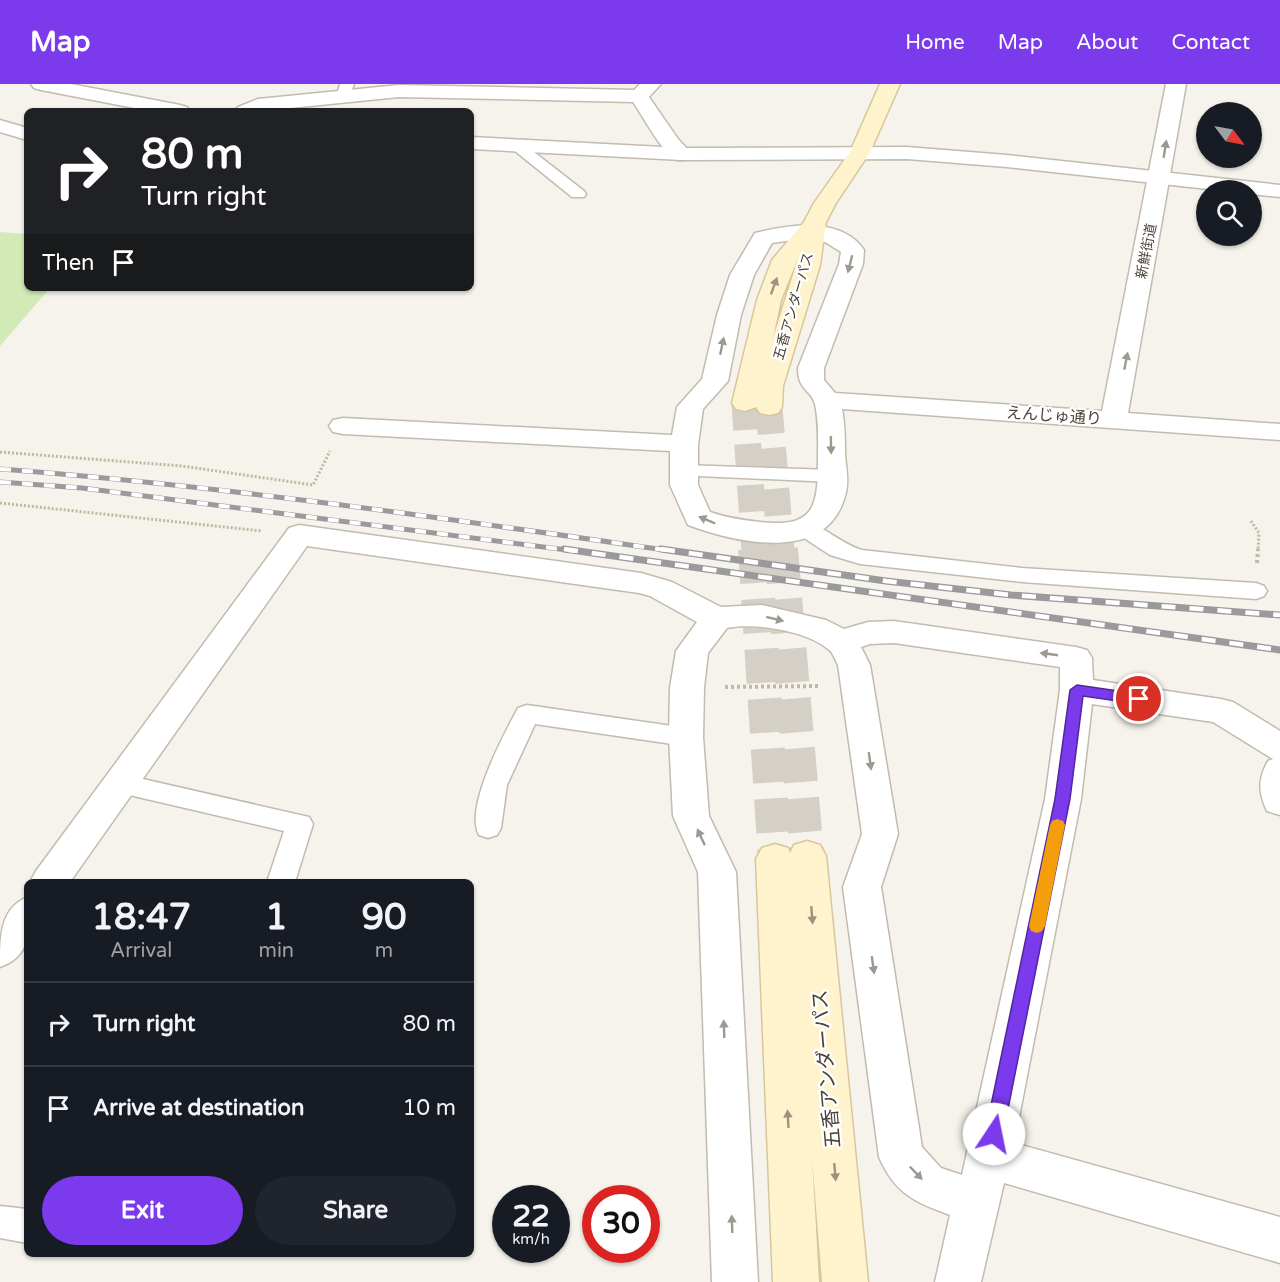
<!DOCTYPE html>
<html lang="en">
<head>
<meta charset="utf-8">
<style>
	:root { --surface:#171b24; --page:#20242c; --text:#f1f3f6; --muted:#9ea1a6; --line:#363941; --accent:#7c3aed }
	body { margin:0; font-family:"Varela Round","Noto Sans JP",sans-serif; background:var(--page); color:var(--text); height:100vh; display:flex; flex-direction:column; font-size:22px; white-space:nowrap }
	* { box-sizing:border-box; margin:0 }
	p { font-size:20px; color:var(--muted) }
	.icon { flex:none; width:33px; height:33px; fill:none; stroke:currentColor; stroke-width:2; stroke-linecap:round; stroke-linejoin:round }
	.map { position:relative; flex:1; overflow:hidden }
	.panel { position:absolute; left:24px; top:795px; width:450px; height:378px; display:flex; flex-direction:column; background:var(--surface); border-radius:9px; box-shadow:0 2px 4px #0004 }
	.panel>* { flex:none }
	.top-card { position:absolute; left:24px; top:24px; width:450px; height:183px; border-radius:9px; box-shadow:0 2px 4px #0004; background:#202124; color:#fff; overflow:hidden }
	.needle { width:39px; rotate:122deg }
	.buttons { position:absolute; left:1196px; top:18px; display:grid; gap:12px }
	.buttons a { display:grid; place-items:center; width:66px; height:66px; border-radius:50%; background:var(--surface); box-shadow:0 2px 4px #0004; font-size:30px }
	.speed { position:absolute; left:492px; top:1101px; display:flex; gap:12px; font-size:30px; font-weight:700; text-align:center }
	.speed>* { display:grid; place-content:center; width:78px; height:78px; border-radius:50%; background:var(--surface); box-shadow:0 2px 4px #0004; line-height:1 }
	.speed small { font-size:15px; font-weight:400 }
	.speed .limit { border:9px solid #d22; background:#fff; color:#111 }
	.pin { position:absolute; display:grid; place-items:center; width:51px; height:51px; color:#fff; margin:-26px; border:3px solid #fff; border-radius:50%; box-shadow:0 2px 6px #0007 }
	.me { position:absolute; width:66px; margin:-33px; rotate:11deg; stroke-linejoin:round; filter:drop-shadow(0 0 4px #0008) }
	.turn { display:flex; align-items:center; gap:21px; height:126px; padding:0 18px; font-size:27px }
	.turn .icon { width:78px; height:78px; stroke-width:2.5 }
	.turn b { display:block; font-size:42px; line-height:51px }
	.then { display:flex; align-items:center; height:57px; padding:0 18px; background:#0003; gap:12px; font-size:22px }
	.eta { display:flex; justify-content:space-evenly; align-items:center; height:102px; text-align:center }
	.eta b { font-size:36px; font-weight:800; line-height:42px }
	.primary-button { display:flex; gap:12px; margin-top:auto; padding:12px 18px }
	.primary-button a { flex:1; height:69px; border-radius:36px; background:var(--accent); color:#fff; font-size:24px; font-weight:800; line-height:69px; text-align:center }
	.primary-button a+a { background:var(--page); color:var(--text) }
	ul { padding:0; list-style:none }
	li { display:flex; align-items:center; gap:18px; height:84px; padding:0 18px; border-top:2px solid var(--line) }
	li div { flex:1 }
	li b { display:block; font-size:22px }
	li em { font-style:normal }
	header { display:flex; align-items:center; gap:36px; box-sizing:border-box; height:84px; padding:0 30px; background:var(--accent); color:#fff }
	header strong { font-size:28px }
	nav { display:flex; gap:33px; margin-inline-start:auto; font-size:21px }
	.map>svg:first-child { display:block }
	.green { fill:#d2eab5 }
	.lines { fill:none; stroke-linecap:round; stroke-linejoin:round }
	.secondary-tunnel-far1 { stroke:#d4d0c8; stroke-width:27; stroke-dasharray:27 14; stroke-linecap:butt }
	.secondary-tunnel { stroke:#d4d0c8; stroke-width:34; stroke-dasharray:34 16; stroke-linecap:butt }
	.service-casing { stroke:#c2bbae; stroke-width:3 }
	.minor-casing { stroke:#c2bbae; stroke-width:3 }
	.tertiary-casing { stroke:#c2bbae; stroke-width:3 }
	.secondary-casing { stroke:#d6c79b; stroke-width:3 }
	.path-far1 { stroke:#c4b79f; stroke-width:3; stroke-dasharray:2 2; stroke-linecap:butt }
	.path { stroke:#c4b79f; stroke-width:4; stroke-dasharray:3 3; stroke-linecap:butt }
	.service { fill:#fff; fill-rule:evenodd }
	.minor { fill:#fff; fill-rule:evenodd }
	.tertiary { fill:#fff; fill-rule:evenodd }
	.secondary { fill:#fff3cd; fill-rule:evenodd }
	.rail-far1-casing { stroke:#9a9a9a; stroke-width:5 }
	.rail-casing { stroke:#9a9a9a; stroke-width:7 }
	.rail-far1 { stroke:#fff; stroke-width:4; stroke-dasharray:11; stroke-linecap:butt }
	.rail { stroke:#fff; stroke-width:4.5; stroke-dasharray:14; stroke-linecap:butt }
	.oneway { fill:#9c9892 }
	.oneway2 { fill:#9c937c }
	.route { fill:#7c3aed; stroke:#51269a; stroke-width:1.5 }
	.slow { fill:#f59e0b }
	.labels { text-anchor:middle; stroke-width:4.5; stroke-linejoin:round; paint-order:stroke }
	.far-street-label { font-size:14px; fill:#4b4439; stroke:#fff }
	.street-label { font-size:16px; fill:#4b4439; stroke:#fff }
	.near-street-label { font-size:20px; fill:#4b4439; stroke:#fff }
</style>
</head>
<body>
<header>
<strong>Map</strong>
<nav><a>Home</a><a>Map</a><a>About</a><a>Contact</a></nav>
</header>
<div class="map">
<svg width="1280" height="1198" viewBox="0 0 1280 1198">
	<rect width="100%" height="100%" fill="#f6f3ec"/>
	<path class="green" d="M0 148 27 150V204H50L0 262Z"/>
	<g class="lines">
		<path class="secondary-tunnel-far1" d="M745 319 755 467
			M769 323 781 467"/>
		<path class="secondary-tunnel" d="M755 465 775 775
			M781 465 807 772"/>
		<g class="service-casing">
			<path id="service" d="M340 0H354L349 14 344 15 337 11Z
				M520 60 525 61 584 107 586 110 584 113H572L515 67 513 64 515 61Z
				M683 381 832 386 839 388 842 392 839 396 832 398 676 391 673 387 676 383Z
				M806 438C826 443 841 460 862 466L1022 484 1256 499 1264 502 1267 507 1264 512 1256 515 1022 498 860 480 830 471 798 450 795 445 798 440Z
				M527 621 686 644 695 646 698 653 695 660 686 662 535 640 507 701 501 744 497 751 488 754 479 751C464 724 504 650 518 624Z
				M121 690 309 733 313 740 295 798H267L284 747 112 707 108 700 112 693Z
				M0 1122 27 1125V1159L0 1154Z"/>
		</g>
		<g class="minor-casing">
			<path id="minor" d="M640 0H661L649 13 678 55 692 70 689 74C685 76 680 77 675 75 661 67 643 32 633 18L399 13 261 27H235L238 23 258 15 399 1 634 6Z
				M1166 0H1186L1128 329 1280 340V356L842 325C845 340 845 356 845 371 846 382 849 397 846 408 830 481 737 459 688 441L670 401V367L343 350 333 348 329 342 333 336 343 334 672 351 677 323 702 295 717 231 730 191 752 154 755 149C788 141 841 132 864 166L863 180 824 284V296L835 309 1102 327ZM807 154 825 158 841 168 839 180 798 284C798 307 810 304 815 320 819 338 818 357 818 376 818 424 814 444 760 438 742 436 727 434 710 428L698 401V360L703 325 728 297 741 231 754 191 772 159Z
				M0 36 27 44V56L0 48Z
				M299 441 641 489 672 498 721 523 762 521 826 536 844 545 868 538 894 537 1076 563 1087 566 1092 574 1093 596 1221 615 1233 618 1280 647V731L1267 727C1258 708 1258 695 1268 677L1273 675 1213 638 1092 620 1081 715 1014 1059 1280 1133V1179L1004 1099 981 1198H935L950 1131C915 1118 895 1110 879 1073L843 803 862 750 838 581C835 576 833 568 828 565 807 547 754 538 727 544L708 569 704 604 703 653 709 732 736 788 758 1198H712L698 788 673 732 669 653 670 604 676 567 697 538 650 512 639 509 307 462 70 798H30L36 787 289 444ZM894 559 1060 583V606L1045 715 962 1091 941 1084 922 1063 881 803 898 750 870 581 861 563 870 560Z
				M27 813C27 844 35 870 0 883 0 852 0 825 27 813Z"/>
		</g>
		<g class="tertiary-casing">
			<path id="tertiary" d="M31 0H71L180 21 187 23 190 27H150L41 6 34 4Z
				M471 53 682 64 907 63 1007 71 1280 101V113L1251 110V106H1217L1007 83 907 75 682 76 471 65Z"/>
		</g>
		<g class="secondary-casing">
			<path id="secondary" d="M880 0H900L870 68 836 119 826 138 820 181 783 302 782 323 778 329 769 331 760 329 756 323 745 327 736 325 732 319 757 216 772 176 804 138 814 119 850 68ZM798 174 796 181 773 254 781 216Z
				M807 757 820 761 826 772 868 1198H822L812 1073 819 1198H773L756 775 762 764 775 760 788 764 790 769 794 761Z"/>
		</g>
		<path class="path-far1" d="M0 368 182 382 313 401 330 367
			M0 419 262 447
			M1251 437 1259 449 1258 467"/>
		<path class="path" d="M1257 479 1258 465
			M725 603 820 602"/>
		<use href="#service" class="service"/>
		<use href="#minor" class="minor"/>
		<use href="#tertiary" class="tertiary"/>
		<use href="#secondary" class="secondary"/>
		<g class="rail-far1-casing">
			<path id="rail-far1" d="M0 385C225 402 449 435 672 467
				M0 398 82 404 575 467"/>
		</g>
		<g class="rail-casing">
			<path id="rail" d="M564 465 1280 566
				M661 465 886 497 1011 511 1280 531"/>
		</g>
		<use href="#rail-far1" class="rail-far1"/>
		<use href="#rail" class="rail"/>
	</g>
	<defs><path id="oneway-solid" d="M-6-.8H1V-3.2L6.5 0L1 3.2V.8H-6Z" transform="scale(1.5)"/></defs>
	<g class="oneway">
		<use href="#oneway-solid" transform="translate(1165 65) rotate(-81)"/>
		<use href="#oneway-solid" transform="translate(850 180) rotate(104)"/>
		<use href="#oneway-solid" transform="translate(722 262) rotate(-78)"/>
		<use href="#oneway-solid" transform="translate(1126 277) rotate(-79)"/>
		<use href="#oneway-solid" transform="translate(831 361) rotate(89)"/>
		<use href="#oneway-solid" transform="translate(707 436) rotate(-157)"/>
		<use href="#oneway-solid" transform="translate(775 535) rotate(14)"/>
		<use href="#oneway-solid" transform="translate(1049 570) rotate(-172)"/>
		<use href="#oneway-solid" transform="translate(870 677) rotate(82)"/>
		<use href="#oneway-solid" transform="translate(701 753) rotate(-115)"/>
		<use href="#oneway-solid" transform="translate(873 881) rotate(82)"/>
		<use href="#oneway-solid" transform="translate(724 945) rotate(-92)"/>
		<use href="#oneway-solid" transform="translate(916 1089) rotate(46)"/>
		<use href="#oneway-solid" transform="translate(732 1140) rotate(-92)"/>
	</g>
	<g class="oneway2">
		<use href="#oneway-solid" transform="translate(774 202) rotate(-70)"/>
		<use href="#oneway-solid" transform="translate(812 831) rotate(85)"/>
		<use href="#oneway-solid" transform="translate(788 1035) rotate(-93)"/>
		<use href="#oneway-solid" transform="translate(835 1088) rotate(85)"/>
	</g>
	<path class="route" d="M1077 601 1139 610 1146 615 1139 620 1083 612 1070 715 1003 1050 1000 1056 994 1059 987 1056 985 1050 1055 715 1070 606Z"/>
	<path class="slow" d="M1057 735 1063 737 1065 741 1045 842 1042 847 1037 849 1031 847 1029 842 1050 741 1052 737Z"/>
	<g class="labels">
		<g class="far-street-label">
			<text transform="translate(1146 167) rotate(-79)" y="5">新鮮街道</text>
			<text transform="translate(793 222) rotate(-74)" y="5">五香アンダーパス</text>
		</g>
		<g class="street-label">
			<text transform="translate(1054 331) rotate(4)" y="6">えんじゅ通り</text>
		</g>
		<g class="near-street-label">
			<text transform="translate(826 985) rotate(-95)" y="7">五香アンダーパス</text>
		</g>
	</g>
</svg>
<div class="buttons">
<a><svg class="needle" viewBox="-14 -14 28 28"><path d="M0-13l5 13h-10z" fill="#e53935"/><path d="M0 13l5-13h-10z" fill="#9ea1a6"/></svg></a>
<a><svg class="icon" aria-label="search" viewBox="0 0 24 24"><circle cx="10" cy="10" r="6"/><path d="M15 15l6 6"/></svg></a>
</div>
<div class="speed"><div>22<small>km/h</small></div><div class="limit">30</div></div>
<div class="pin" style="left:1139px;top:615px;background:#d93025"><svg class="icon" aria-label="arrive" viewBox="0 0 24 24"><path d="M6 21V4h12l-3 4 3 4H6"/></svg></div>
<svg class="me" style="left:994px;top:1050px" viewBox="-20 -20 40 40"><circle r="19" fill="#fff"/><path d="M0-13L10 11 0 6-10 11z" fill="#7c3aed"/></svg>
<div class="top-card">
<div class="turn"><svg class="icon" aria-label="right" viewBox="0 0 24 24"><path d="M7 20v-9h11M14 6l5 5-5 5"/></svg><div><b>80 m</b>Turn right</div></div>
<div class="then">Then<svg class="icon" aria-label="arrive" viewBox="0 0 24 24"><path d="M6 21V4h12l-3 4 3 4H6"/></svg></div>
</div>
<section class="panel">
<div class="eta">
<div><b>18:47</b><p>Arrival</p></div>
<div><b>1</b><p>min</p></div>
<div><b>90</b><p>m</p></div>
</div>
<ul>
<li><svg class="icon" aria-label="right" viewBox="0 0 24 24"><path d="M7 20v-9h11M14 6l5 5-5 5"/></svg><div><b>Turn right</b></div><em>80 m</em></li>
<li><svg class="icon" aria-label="arrive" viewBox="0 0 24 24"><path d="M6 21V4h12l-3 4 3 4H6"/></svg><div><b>Arrive at destination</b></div><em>10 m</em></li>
</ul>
<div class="primary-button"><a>Exit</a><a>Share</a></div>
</section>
</div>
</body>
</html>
